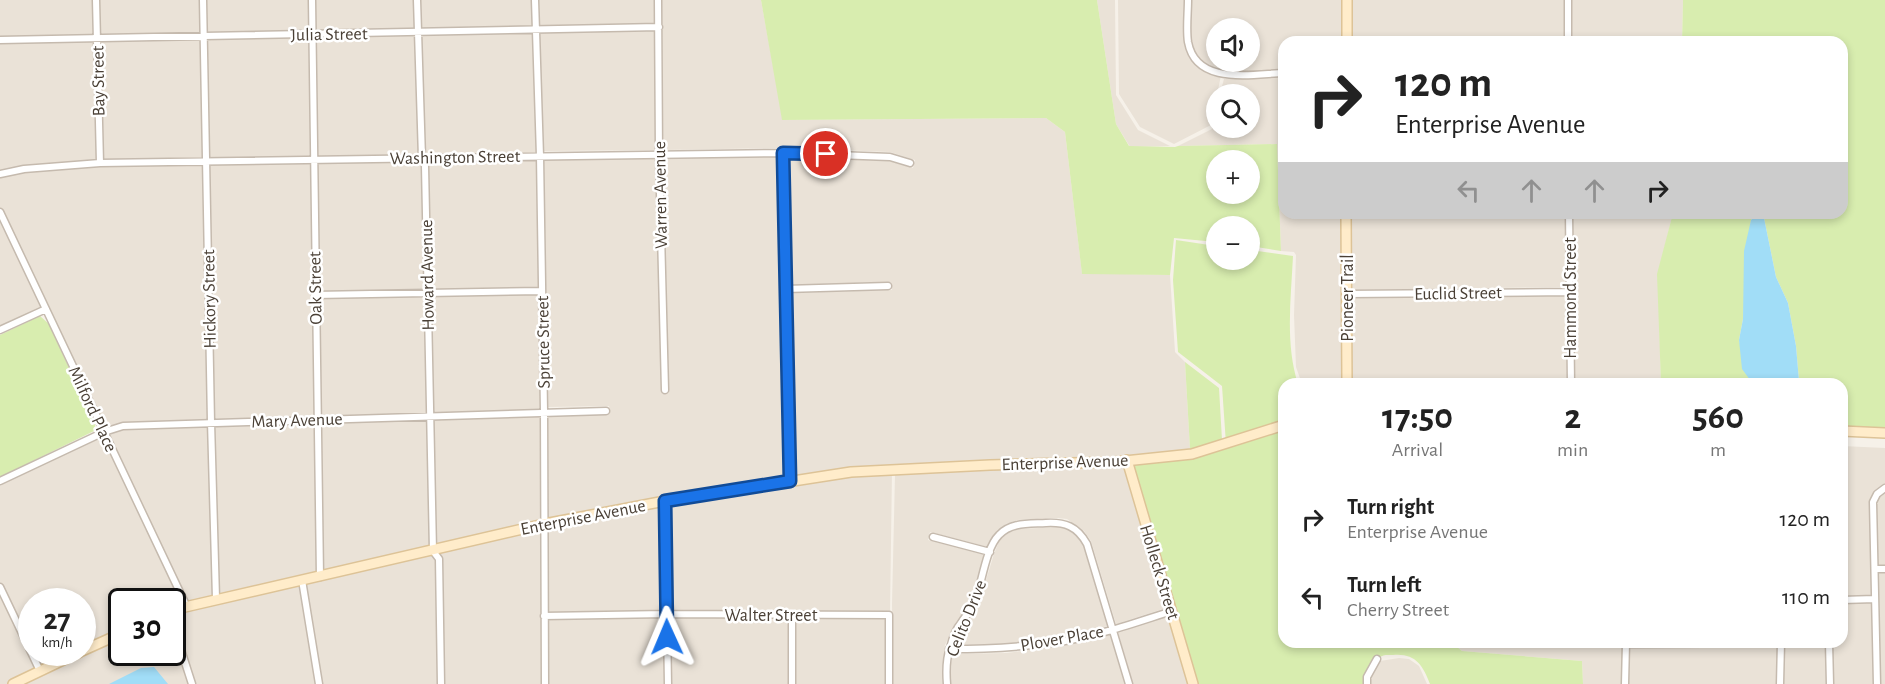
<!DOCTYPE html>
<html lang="en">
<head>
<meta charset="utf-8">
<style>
	:root { --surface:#fff; --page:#f2f2f2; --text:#222; --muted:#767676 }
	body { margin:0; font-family:"Alegreya Sans",sans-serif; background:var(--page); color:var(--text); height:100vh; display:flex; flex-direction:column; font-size:22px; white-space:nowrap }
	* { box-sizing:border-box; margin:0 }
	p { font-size:20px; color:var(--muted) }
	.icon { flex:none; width:33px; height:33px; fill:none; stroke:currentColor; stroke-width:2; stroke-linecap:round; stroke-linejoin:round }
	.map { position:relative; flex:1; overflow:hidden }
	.panel { position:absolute; left:1278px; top:378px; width:570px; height:270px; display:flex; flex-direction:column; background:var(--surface); border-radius:18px; box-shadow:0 3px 9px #0003 }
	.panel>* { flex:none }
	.guide { position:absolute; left:1278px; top:36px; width:570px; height:183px; border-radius:18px; box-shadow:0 3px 9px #0003; background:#fff; color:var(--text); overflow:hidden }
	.controls { position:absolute; left:1206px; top:18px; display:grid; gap:12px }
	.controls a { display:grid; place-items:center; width:54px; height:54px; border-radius:50%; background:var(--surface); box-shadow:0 3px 9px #0003; font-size:30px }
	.speed { position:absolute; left:18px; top:588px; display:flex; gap:12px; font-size:30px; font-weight:700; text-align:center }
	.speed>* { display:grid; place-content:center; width:78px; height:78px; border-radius:50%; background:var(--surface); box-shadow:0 3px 9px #0003; line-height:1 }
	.speed small { font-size:15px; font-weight:400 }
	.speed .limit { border:3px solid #111; border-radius:9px; background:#fff; color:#111 }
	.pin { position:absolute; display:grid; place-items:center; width:51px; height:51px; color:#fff; margin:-26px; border:3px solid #fff; border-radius:50%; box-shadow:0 2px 6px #0007 }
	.me { position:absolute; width:66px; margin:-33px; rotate:359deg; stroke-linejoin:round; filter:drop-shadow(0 0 4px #0008) }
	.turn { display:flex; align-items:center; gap:21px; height:126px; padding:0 18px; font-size:27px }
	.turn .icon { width:78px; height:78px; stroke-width:2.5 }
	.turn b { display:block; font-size:42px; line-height:51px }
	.lanes { display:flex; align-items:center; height:57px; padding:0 18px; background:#0003; justify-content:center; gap:30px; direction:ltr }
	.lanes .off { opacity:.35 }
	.eta { display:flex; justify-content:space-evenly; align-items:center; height:102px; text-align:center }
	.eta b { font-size:36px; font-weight:700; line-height:42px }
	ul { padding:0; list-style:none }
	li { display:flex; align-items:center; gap:18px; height:78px; padding:0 18px }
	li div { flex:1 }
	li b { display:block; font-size:22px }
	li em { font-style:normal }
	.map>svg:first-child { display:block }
	.residential { fill:#eae2d7; fill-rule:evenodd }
	.green { fill:#d8edaf; fill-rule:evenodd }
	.water { fill:#a1ddf7 }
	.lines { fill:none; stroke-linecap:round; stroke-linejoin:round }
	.street-casing { stroke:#c5baae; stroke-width:9 }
	.secondary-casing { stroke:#ddc397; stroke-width:12 }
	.street { stroke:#fff; stroke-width:6 }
	.secondary { stroke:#ffecca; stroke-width:9 }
	.route-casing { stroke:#114b97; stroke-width:15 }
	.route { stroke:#1a73e8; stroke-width:10 }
	.labels { text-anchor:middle; stroke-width:5; stroke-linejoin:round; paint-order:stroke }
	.street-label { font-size:18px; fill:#4a4036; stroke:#fff }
</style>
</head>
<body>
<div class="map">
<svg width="1885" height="684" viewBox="0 0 1885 684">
	<rect width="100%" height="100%" fill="#f6f1e9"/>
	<path class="residential" d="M0 0H658L659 27 535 29 544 524 665 501 892 471 889 684H0V482L104 432 46 309 0 330ZM32 602H82V652H32ZM122 602H172V652H122Z
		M662 0H761L783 120 1046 118 1065 132 1082 273 1170 275 1175 352 1185 362 1190 449 1115 457 990 460 850 468 793 476 789 293 892 290 891 282 789 285 787 157 889 161 913 168 915 160 890 152 787 148 663 150Z
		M1097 0H1115L1116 95 1138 130 1170 146 1130 147 1116 124Z
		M1118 0H1347V42H1284V73L1221 75 1211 125 1174 144 1140 127 1119 94ZM1216 28H1250V62H1216Z
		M1351 0H1564V42H1351Z
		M1572 0H1683L1682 42H1572Z
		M655 31V150L544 151 539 33Z
		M1284 78V213H1342L1343 384H1302L1296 367 1294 315 1296 255 1294 252 1281 251 1277 144 1178 146 1212 129 1216 114V128H1250V94H1220L1224 79Z
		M779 157 786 477 662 497 548 519V416L610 414 609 406 548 407 544 160 655 158 662 394 669 393 663 158Z
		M1350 213H1566V287L1351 290Z
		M1573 213H1673L1658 274 1661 384H1574Z
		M1566 296 1567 384H1351V298Z
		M1842 446 1885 448V684H1583L1582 661 1462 651 1451 642H1842Z
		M1124 465 1166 608 1116 624 1091 541 1084 531 1067 519 1058 518 1017 520 1006 524 995 533 988 547 930 532 928 540 985 555 970 605 956 622 945 645 942 671 943 684H893L892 604 895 475 991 469Z
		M1058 527 1072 531 1084 545 1108 626 1066 636 1006 644 955 645 962 627 977 609 994 554 1000 539 1010 532 1019 529Z
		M1168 616 1188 684H1133L1118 632Z
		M1111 634 1125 684H951L950 671 952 654 1007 653 1067 645Z
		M1399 658 1409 659 1419 666 1427 684H1370L1371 678 1380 661Z"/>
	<path class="green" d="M761 0H1097L1116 124 1129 146 1175 147 1178 146 1277 144 1281 251 1250 246V226H1216V242L1174 238 1170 275 1082 274 1065 132 1046 118 782 120ZM1216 160H1250V194H1216Z
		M1683 0H1885V429L1842 426V384H1797L1799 381 1796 346 1788 303 1776 277 1763 213H1842V42H1682Z
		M1673 213H1758L1751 220 1743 319 1739 340 1751 383 1753 384H1661L1657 274Z
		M1176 240 1216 246V260H1250V250L1293 256C1291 298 1285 344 1298 384H1284V642H1451L1462 651 1582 661 1583 684H1430C1423 665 1415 653 1393 655 1388 655 1383 654 1379 658 1373 663 1370 676 1367 684H1191L1127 460 1226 444 1222 386 1178 352 1173 280Z
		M40 316 49 324 95 425 94 431 0 477V335Z
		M1185 362 1219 388 1222 440 1190 449Z"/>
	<path class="water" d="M1758 213H1763L1776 277 1788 303 1796 346 1799 381 1797 384H1753L1742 369 1739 340 1743 319 1744 251 1751 220Z
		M154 667 168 684H109L141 668Z"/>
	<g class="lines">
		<g class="street-casing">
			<path id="street" d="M96 0 100 163
				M203 0 211 422 216 598
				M312 0 320 577
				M417 0 422 158 425 166 433 551 439 559 441 684
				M535 0 540 156 544 411 545 684
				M658 0 659 154 665 390
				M1188 0C1188 13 1186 29 1188 42 1196 86 1252 74 1284 73
				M1568 0V42
				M0 40 659 27
				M783 153 790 481
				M0 174 24 169 100 163 783 153 890 157 910 163
				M0 212 186 605
				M1569 213 1571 384
				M785 289 888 286
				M1347 294 1570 292
				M315 295 542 291
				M0 330 46 309
				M0 481 104 432 123 426 606 411
				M665 501 668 684
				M933 537 990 552
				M1875 569H1885
				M302 580 319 684
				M0 587 40 671
				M1842 600 1875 599
				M544 616 666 614 889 615V684
				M792 616V684
				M172 622 192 684
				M1829 642 1830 684
				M1626 644 1781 643
				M949 649C988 649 1026 647 1065 641 1101 635 1137 622 1172 611
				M947 684C946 672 946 659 950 648 952 640 956 629 961 623 965 616 971 611 974 604 982 585 985 549 999 535 1011 522 1029 524 1046 523 1065 522 1077 526 1087 544L1129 684
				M1367 684V677L1377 659
				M1625 684 1626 643
				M1780 684 1781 642
				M1877 684 1873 502 1877 494 1885 488"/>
		</g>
		<g class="secondary-casing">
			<path id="secondary" d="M1347 0V42
				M1346 213 1347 384
				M1842 431 1885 433
				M1127 460 1193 684
				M172 610 544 524 665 501 851 472 990 465 1115 462 1192 454 1284 425
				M82 651 122 633
				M13 684 80 652"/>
		</g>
		<use href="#street" class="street"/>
		<use href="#secondary" class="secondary"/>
	</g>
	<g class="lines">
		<g class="route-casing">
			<path id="route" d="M667 637 665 501 790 481 783 153 826 154"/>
		</g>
		<use href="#route" class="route"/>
	</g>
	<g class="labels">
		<g class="street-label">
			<text transform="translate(329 34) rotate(-1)" y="6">Julia Street</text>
			<text transform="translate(98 81) rotate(-91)" y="6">Bay Street</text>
			<text transform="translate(455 157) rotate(-1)" y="6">Washington Street</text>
			<text transform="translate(660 195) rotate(-91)" y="6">Warren Avenue</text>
			<text transform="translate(427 275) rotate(-91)" y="6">Howard Avenue</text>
			<text transform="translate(315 288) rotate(-91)" y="6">Oak Street</text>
			<text transform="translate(1458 293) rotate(-1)" y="6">Euclid Street</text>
			<text transform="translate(1347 298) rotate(-90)" y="6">Pioneer Trail</text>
			<text transform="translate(1570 298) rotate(-90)" y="6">Hammond Street</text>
			<text transform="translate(209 299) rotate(-91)" y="6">Hickory Street</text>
			<text transform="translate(543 342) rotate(-91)" y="6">Spruce Street</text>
			<text transform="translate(93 409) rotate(65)" y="6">Milford Place</text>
			<text transform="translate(297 420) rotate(-2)" y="6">Mary Avenue</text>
			<text transform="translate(1065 462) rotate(-2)" y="6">Enterprise Avenue</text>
			<text transform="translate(583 517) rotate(-11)" y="6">Enterprise Avenue</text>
			<text transform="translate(1160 572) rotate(73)" y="6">Holleck Street</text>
			<text x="771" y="621">Walter Street</text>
			<text transform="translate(966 618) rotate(-68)" y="6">Celito Drive</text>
			<text transform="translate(1062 638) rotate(-10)" y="6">Plover Place</text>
		</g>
	</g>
</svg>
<div class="controls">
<a><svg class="icon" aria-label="sound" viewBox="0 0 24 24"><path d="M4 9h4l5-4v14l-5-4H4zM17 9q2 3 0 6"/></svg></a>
<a><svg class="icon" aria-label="search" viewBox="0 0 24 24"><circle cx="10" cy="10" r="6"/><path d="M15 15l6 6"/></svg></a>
<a>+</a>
<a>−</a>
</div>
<div class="speed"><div>27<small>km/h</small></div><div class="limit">30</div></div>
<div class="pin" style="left:826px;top:154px;background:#d93025"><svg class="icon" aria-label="arrive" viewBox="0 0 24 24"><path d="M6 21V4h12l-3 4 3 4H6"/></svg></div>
<svg class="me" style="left:667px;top:637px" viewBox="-20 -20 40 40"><path d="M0-17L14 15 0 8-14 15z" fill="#1a73e8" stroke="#fff" stroke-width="4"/></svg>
<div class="guide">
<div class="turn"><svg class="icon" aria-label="right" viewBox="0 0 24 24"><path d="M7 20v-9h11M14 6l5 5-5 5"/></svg><div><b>120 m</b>Enterprise Avenue</div></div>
<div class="lanes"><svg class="icon off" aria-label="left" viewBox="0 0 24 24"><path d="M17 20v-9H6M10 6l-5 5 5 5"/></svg><svg class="icon off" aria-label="ahead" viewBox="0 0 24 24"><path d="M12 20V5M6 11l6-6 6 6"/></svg><svg class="icon off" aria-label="ahead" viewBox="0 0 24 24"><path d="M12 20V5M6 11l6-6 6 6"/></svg><svg class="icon" aria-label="right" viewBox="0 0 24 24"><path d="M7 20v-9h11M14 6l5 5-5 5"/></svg></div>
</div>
<section class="panel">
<div class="eta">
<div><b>17:50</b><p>Arrival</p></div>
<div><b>2</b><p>min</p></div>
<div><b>560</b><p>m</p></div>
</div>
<ul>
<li><svg class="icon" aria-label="right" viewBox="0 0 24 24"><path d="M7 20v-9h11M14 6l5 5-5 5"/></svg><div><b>Turn right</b><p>Enterprise Avenue</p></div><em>120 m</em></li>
<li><svg class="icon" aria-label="left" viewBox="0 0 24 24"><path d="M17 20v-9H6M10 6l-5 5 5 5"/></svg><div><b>Turn left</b><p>Cherry Street</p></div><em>110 m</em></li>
</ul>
</section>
</div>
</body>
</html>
